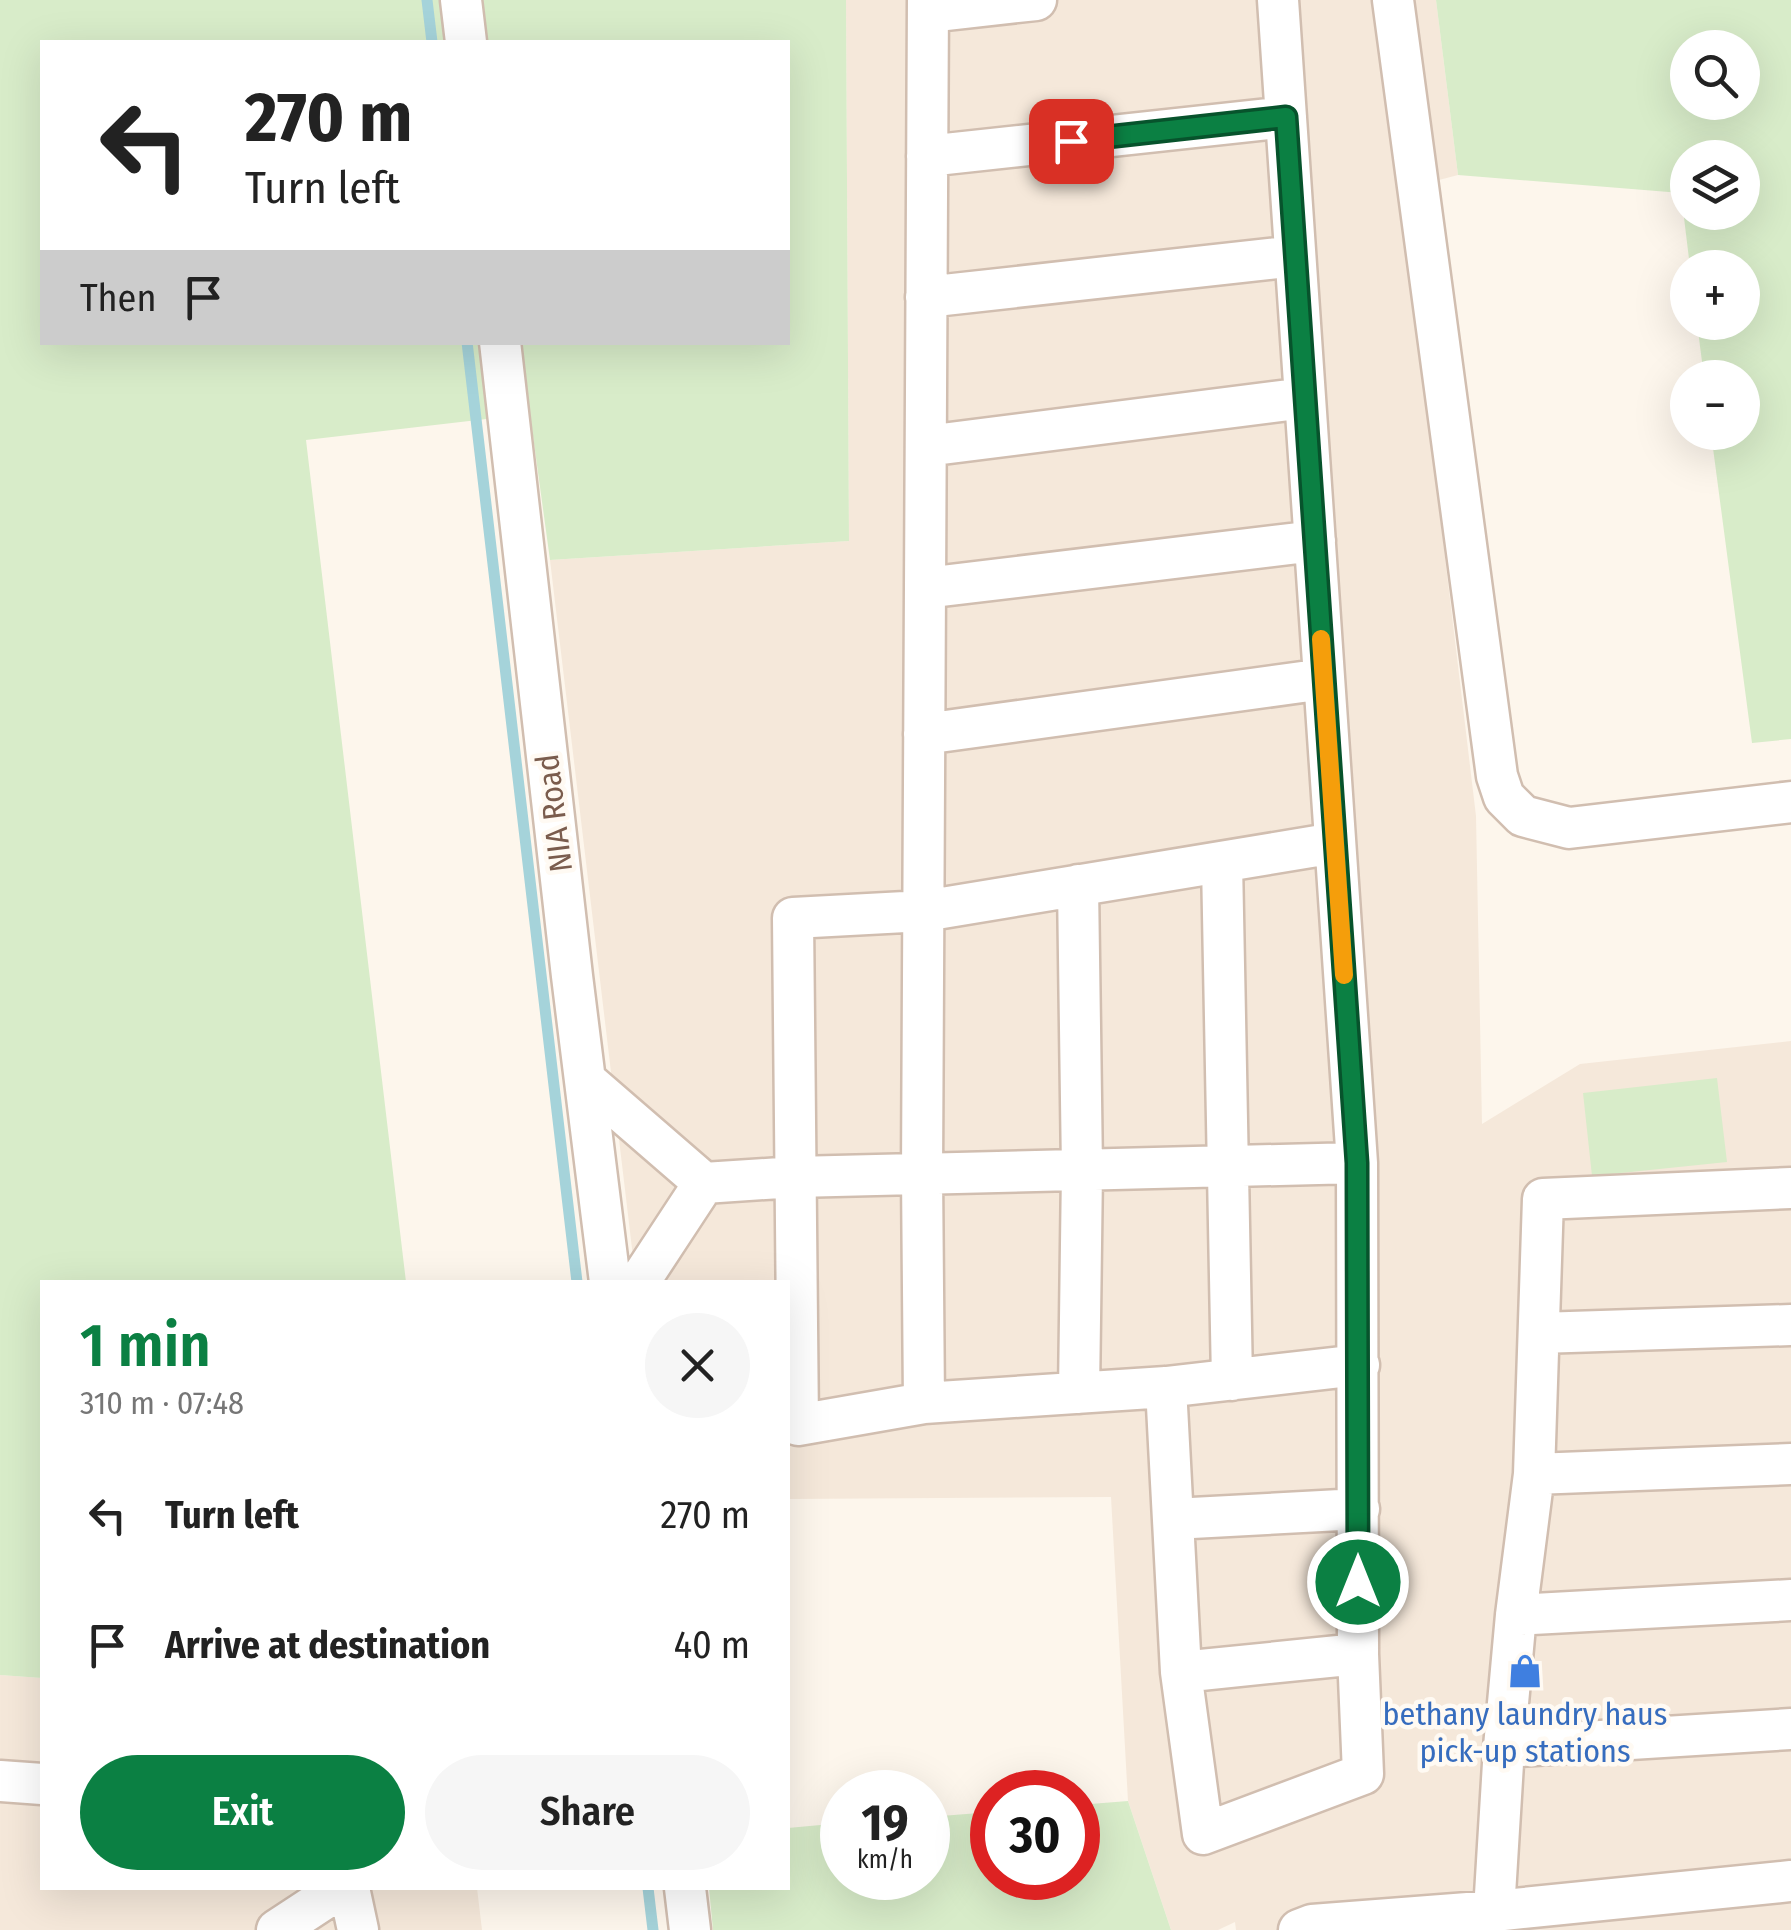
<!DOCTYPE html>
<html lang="en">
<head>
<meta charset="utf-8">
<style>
	:root { --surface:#fff; --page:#f6f6f6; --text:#222; --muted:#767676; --accent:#0b8043 }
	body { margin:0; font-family:"Fira Sans Condensed",sans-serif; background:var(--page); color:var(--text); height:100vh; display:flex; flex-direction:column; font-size:38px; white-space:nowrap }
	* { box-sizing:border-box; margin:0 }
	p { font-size:32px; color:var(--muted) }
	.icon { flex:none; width:55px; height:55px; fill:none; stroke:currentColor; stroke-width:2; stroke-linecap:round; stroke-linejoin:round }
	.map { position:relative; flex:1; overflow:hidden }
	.drawer { position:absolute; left:40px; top:1280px; width:750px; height:610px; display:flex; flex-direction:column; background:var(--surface); border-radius:0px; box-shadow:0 10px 40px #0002 }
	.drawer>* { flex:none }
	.top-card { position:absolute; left:40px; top:40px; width:750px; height:305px; border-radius:0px; box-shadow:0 10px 40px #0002; background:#fff; color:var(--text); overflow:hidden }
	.buttons { position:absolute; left:1670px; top:30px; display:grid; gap:20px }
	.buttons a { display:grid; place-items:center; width:90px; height:90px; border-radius:50%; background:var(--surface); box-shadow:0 10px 40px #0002; font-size:50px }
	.speed { position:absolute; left:820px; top:1770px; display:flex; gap:20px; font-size:50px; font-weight:700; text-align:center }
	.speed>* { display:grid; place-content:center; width:130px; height:130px; border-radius:50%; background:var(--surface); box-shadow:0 10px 40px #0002; line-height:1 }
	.speed small { font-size:25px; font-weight:400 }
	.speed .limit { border:15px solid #d22; background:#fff; color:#111 }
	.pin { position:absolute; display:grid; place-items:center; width:85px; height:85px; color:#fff; margin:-42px; border-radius:20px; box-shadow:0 5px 15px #0006 }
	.me { position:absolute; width:110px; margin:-55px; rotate:0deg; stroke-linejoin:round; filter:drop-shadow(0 0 8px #0008) }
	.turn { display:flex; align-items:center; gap:35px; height:210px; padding:0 40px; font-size:45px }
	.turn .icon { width:130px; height:130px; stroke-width:2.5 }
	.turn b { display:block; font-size:70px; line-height:85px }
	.then { display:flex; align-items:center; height:95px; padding:0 40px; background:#0003; gap:20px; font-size:38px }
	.round { display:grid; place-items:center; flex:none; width:105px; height:105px; border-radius:52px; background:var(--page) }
	.head { display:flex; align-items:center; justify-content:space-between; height:170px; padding:0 40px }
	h1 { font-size:60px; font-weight:600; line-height:75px; color:var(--accent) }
	.cta { display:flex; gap:20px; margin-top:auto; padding:20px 40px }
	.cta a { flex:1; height:115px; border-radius:60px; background:var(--accent); color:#fff; font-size:40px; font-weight:600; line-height:115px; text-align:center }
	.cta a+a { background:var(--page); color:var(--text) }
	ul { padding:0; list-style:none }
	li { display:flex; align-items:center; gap:30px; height:130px; padding:0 40px }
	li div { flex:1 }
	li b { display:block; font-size:38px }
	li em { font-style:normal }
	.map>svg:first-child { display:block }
	.residential { fill:#f5e8da }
	.green { fill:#d8ecc9; fill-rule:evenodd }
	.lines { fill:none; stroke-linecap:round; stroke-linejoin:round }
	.stream { stroke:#a5d3da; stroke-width:11 }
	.minor-casing { stroke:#d1beb0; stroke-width:45 }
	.minor { stroke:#fff; stroke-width:40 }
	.route-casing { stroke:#07532c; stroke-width:25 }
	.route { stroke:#0b8043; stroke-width:18 }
	.slow { stroke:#f59e0b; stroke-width:18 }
	.labels { text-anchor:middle; stroke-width:9; stroke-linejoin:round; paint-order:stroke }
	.street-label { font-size:32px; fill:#7a5c4d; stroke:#fffaf3 }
	.shop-label { font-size:32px; fill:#366cbe; stroke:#fffaf3 }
</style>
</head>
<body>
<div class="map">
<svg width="1791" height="1930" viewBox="0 0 1791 1930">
	<rect width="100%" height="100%" fill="#fdf6ec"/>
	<path class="residential" d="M846 0H1436L1458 175 1401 190 1476 816 1482 1124 1580 1064 1791 1041V1930H1236L1235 1922 1218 1930H1171L1128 1801 1111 1497 788 1499V1282H636L550 560 849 541Z
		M0 1675 42 1678V1888H477L482 1930H0Z"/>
	<path class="green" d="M0 0H846L849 541 550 560 530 414 306 440 406 1282H42V1678L0 1675ZM42 42H788V342H42Z
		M1436 0H1791V739L1752 743 1711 433 1742 432V378L1704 377 1697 323 1742 322V268L1690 267 1681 193 1458 175ZM1688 48H1742V102H1688ZM1688 158H1742V212H1688Z
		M1717 1078 1727 1162 1592 1176 1583 1093Z
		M1128 1801 1171 1930H713L709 1888H788V1828L842 1823V1878H928V1817L992 1812V1878H1078V1805Z"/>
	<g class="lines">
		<path class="stream" d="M427 0 432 42
			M467 342 577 1282
			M648 1888 653 1930"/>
		<g class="minor-casing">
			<path id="minor" d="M461 0 466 42
				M1393 0 1497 776 1504 797 1523 816 1569 828 1791 802
				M928 12 1036 0
				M927 156 1286 117
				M926 297 1295 256
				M500 342 572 976 610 1282
				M926 446 1305 398
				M925 588 1315 541
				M924 734 1324 679
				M1335 843 924 911 793 918 798 1425 924 1403 1166 1387 1359 1365
				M1222 862 1232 1380
				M1078 885 1082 1170 1079 1393
				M585 1080 704 1183 639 1282
				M704 1183 795 1177 1357 1163
				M1539 1333 1791 1325
				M1166 1387 1181 1672 1203 1834 1363 1774 1358 1654 1357 1163 1278 0
				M924 1403 922 1174 928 0
				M1534 1474 1791 1464
				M1173 1519 1359 1509
				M1516 1615 1791 1600
				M1181 1672 1358 1654
				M1504 1747 1791 1729
				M0 1781 42 1784
				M349 1888 358 1930
				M685 1888 690 1930
				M1494 1911 1504 1747 1516 1615 1534 1474 1543 1199 1791 1188
				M277 1930 341 1888
				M1299 1930 1312 1925 1494 1911 1791 1881"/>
		</g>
		<use href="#minor" class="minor"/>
	</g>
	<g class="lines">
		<g class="route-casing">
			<path id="route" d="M1071 141 1286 117 1357 1163 1358 1582"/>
		</g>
		<use href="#route" class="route"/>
		<path class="slow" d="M1321 639 1344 975"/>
	</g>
	<defs>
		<g id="shop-bare" transform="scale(2.7)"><path d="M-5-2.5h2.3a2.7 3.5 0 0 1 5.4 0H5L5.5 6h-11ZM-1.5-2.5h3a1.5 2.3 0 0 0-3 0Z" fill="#3f7fe0" stroke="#fffaf3" stroke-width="2.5" paint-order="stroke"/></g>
	</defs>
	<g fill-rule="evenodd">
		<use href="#shop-bare" x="1525" y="1671"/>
	</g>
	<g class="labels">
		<g class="street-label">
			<text transform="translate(554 813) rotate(-97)" y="11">NIA Road</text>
		</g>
		<g class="shop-label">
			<text x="1525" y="1725">bethany laundry haus<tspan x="1525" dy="37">pick-up stations</tspan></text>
		</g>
	</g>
</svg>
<div class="buttons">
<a><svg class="icon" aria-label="search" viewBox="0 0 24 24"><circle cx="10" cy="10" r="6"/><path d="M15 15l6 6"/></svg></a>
<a><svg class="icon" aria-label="layers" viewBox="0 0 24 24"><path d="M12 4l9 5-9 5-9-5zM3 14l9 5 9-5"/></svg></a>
<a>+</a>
<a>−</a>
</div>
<div class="speed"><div>19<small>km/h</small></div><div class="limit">30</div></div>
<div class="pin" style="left:1071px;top:141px;background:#d93025"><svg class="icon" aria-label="arrive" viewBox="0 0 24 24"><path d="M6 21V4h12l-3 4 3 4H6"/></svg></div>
<svg class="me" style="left:1358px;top:1582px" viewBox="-20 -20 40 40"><circle r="17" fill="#0b8043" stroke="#fff" stroke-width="3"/><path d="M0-11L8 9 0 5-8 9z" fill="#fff"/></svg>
<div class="top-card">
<div class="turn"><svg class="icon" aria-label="left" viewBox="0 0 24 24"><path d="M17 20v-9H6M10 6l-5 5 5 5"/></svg><div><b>270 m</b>Turn left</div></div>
<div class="then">Then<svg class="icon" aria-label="arrive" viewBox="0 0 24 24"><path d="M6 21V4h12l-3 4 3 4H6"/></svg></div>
</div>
<section class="drawer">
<div class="head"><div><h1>1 min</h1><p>310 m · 07:48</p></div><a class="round"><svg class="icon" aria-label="close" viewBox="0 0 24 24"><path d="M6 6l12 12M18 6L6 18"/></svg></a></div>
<ul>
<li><svg class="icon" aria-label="left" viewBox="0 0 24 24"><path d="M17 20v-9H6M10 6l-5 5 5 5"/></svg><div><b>Turn left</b></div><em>270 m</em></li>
<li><svg class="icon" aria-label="arrive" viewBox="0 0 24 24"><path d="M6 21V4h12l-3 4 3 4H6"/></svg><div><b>Arrive at destination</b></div><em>40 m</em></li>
</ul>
<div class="cta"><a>Exit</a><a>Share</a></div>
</section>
</div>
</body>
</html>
